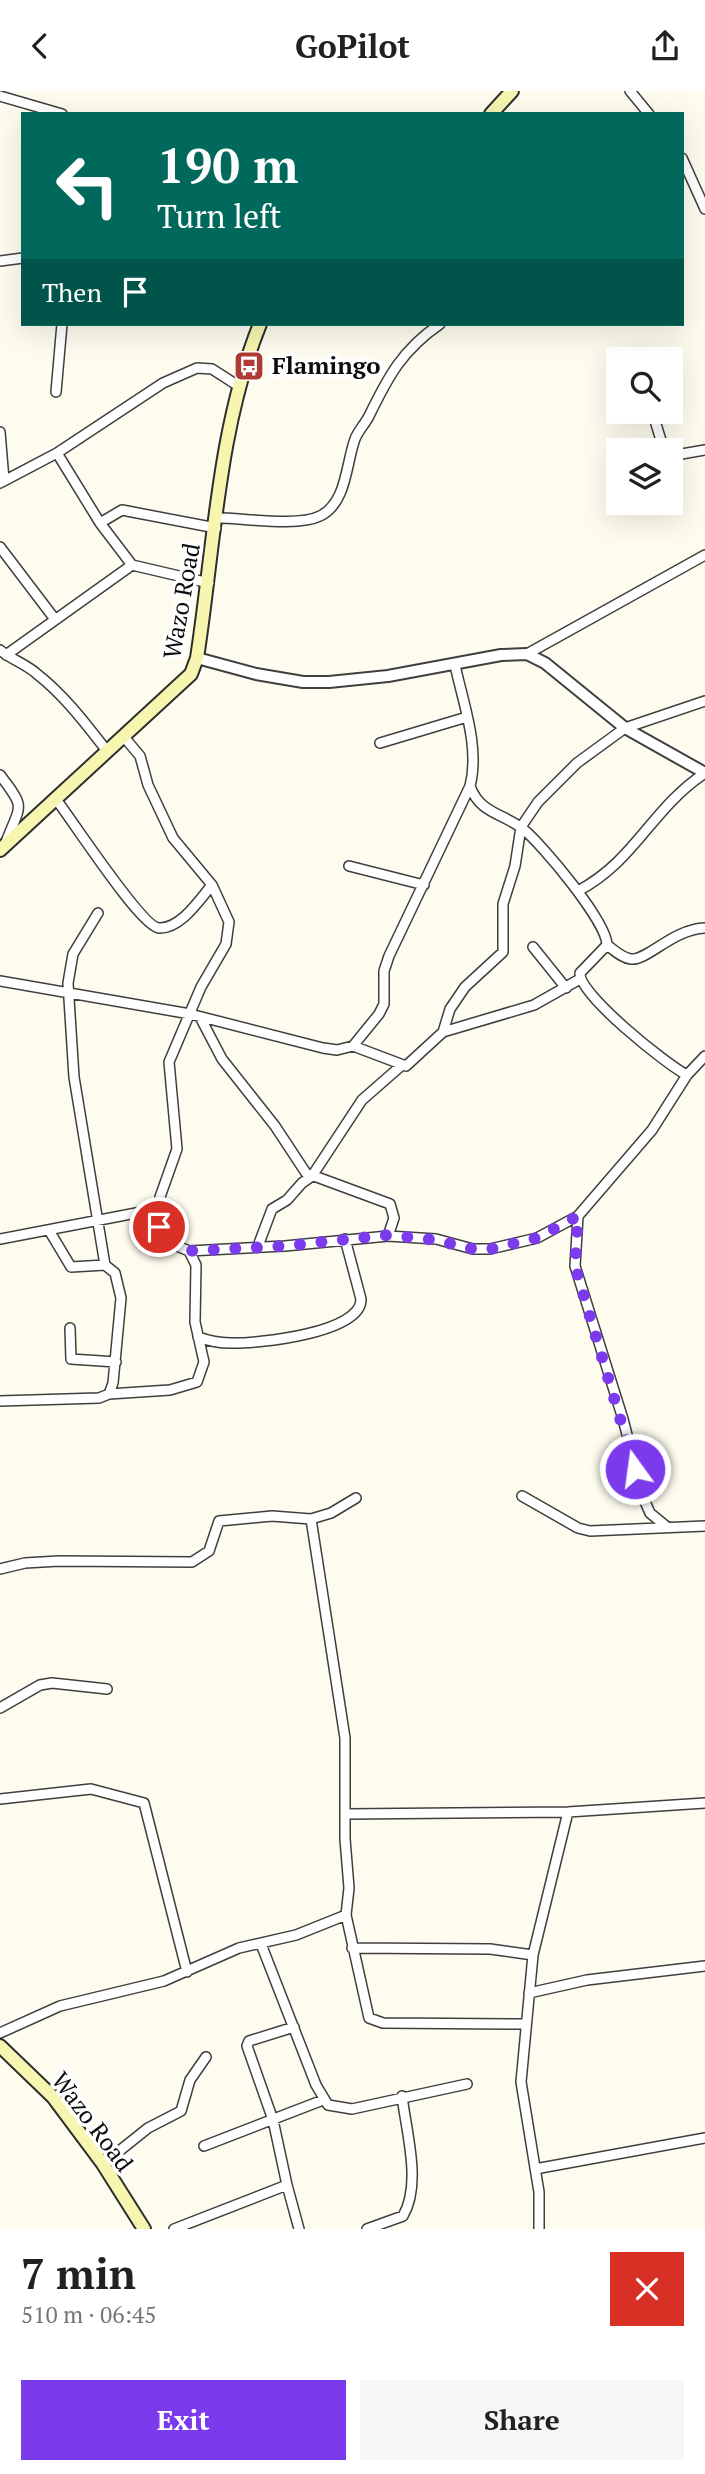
<!DOCTYPE html>
<html lang="en">
<head>
<meta charset="utf-8">
<style>
	:root { --surface:#fff; --page:#f6f6f6; --text:#202124; --muted:#757577; --accent:#7c3aed }
	body { margin:0; font-family:"PT Serif",serif; background:var(--page); color:var(--text); height:100vh; display:flex; flex-direction:column; font-size:26px; white-space:nowrap }
	* { box-sizing:border-box; margin:0 }
	p { font-size:23px; color:var(--muted) }
	.icon { flex:none; width:38px; height:38px; fill:none; stroke:currentColor; stroke-width:2; stroke-linecap:round; stroke-linejoin:round }
	.map { position:relative; height:2138px; overflow:hidden }
	.drawer { display:flex; flex-direction:column; background:var(--surface); flex:1 }
	.drawer>* { flex:none }
	.banner { position:absolute; left:21px; top:21px; width:663px; height:214px; border-radius:0px; box-shadow:0 7px 28px #0002; background:#00695c; color:#fff; overflow:hidden }
	.buttons { position:absolute; left:606px; top:256px; display:grid; gap:14px }
	.buttons a { display:grid; place-items:center; width:77px; height:77px; border-radius:0px; background:var(--surface); box-shadow:0 7px 28px #0002; font-size:35px }
	.pin { position:absolute; display:grid; place-items:center; width:60px; height:60px; color:#fff; margin:-30px; border:4px solid #fff; border-radius:50%; box-shadow:0 2px 7px #0007 }
	.me { position:absolute; width:77px; margin:-38px; rotate:346deg; stroke-linejoin:round; filter:drop-shadow(0 0 5px #0008) }
	.turn { display:flex; align-items:center; gap:24px; height:147px; padding:0 21px; font-size:32px }
	.turn .icon { width:91px; height:91px; stroke-width:2.5 }
	.turn b { display:block; font-size:49px; line-height:60px }
	.then { display:flex; align-items:center; height:66px; padding:0 21px; background:#0003; gap:14px; font-size:26px }
	.round { display:grid; place-items:center; flex:none; width:74px; height:74px; border-radius:0px; background:var(--page) }
	.overview { display:flex; align-items:center; justify-content:space-between; height:119px; padding:0 21px }
	h1 { font-size:42px; font-weight:800; line-height:52px }
	.button { display:flex; gap:14px; margin-top:auto; padding:14px 21px }
	.button a { flex:1; height:80px; border-radius:0px; background:var(--accent); color:#fff; font-size:28px; font-weight:800; line-height:80px; text-align:center }
	.button a+a { background:var(--page); color:var(--text) }
	header { display:flex; justify-content:space-between; align-items:center; height:91px; padding:0 21px; background:var(--surface); font-size:32px; font-weight:800 }
	.map>svg:first-child { display:block }
	.lines { fill:none; stroke-linecap:round; stroke-linejoin:round }
	.minor-casing { stroke:#3f3f3f; stroke-width:12 }
	.tertiary-casing { stroke:#3f3f3f; stroke-width:14 }
	.secondary-casing { stroke:#2e2e2e; stroke-width:16 }
	.minor { stroke:#fff; stroke-width:9 }
	.tertiary { stroke:#fff; stroke-width:10 }
	.secondary { stroke:#f6f6b0; stroke-width:12 }
	.route { stroke:#7c3aed; stroke-width:12; stroke-dasharray:0 21.6 }
	.labels { text-anchor:middle; stroke-width:7; stroke-linejoin:round; paint-order:stroke }
	.poi-label { font-size:24px; font-weight:bold; fill:#0c0c0c; stroke:#fff; text-anchor:start }
	.street-label { font-size:24px; fill:#0c0c0c; stroke:#fff }
</style>
</head>
<body>
<header><svg class="icon" aria-label="back" viewBox="0 0 24 24"><path d="M15 5l-7 7 7 7"/></svg>GoPilot<svg class="icon" aria-label="share" viewBox="0 0 24 24"><path d="M12 15V3M7 8l5-5 5 5M5 13v7h14v-7"/></svg></header>
<div class="map">
<svg width="705" height="2138" viewBox="0 0 705 2138">
	<rect width="100%" height="100%" fill="#fdfcee"/>
	<g class="lines">
		<g class="minor-casing">
			<path id="minor" d="M630 0 649 23
				M0 5 62 23
				M682 67 705 118
				M0 170 23 167
				M56 301 62 233
				M652 320 664 359
				M0 341 4 389
				M57 362 100 432 132 474 209 492
				M670 365 705 359
				M0 392 57 362 163 292 197 277 212 278 240 296
				M218 427C243 427 298 436 320 425 347 412 346 372 355 348 358 340 365 333 369 325 388 286 402 259 440 233
				M100 432 122 419 216 437
				M0 456 54 527
				M0 559C12 569 26 573 37 583 65 605 86 633 107 660
				M527 563 705 464
				M6 564 132 474
				M124 646 140 665 148 694 173 747 212 794 229 831 226 853 201 896 169 971 177 1058 160 1106 157 1130 170 1152 189 1160 285 1155 388 1145 436 1148 473 1158H490L537 1147 578 1125 652 1039 687 984 705 965
				M380 652 467 626
				M0 684C26 718 21 712 6 751
				M470 695C480 723 503 722 523 738 542 753 607 831 607 854L580 882C578 903 667 974 687 984
				M55 707C71 727 141 836 159 837 181 838 200 808 212 794
				M349 775 424 794
				M578 800C636 769 651 718 705 682
				M98 822 73 863 68 892 74 986 105 1174
				M607 854C614 859 622 867 631 868 647 870 673 838 705 837
				M533 856 566 897
				M0 890 190 923 323 957 337 959 353 955 379 923 384 913V880L389 865 470 695C480 656 463 612 455 574
				M200 926 222 968 275 1035 306 1082 390 1113 394 1127 388 1145
				M443 941 450 918 465 896 503 861V813L515 775 521 736 538 711 577 672 625 637 705 610
				M353 955 406 975 443 941 534 914 580 888
				M578 1125 575 1175 623 1328 643 1406 650 1422 667 1436
				M0 1148 157 1118
				M258 1155 272 1118 287 1109 302 1092 312 1085 362 1009 402 974
				M70 1237 71 1268 116 1271
				M198 1246C209 1250 219 1252 230 1252 257 1253 362 1242 361 1208L345 1148
				M109 1303 170 1299 197 1291 204 1271 195 1231 196 1174 189 1160
				M0 1310 99 1307 109 1303 113 1292 121 1207 115 1182 105 1174 71 1176 50 1141
				M522 1405 578 1437 590 1440 705 1435
				M0 1478 25 1472 59 1470 192 1471 209 1460 219 1430 272 1425 311 1428 331 1422 356 1407
				M0 1617 40 1594 52 1592 107 1598
				M0 1708 91 1698 144 1712 187 1881
				M347 1723 568 1721 705 1712
				M346 1824 369 1927 383 1932 525 1933
				M261 1853 316 1994 328 2014 352 2018 467 1993
				M352 1857 490 1858 533 1864
				M529 1902 587 1889 705 1875
				M0 1942 60 1915 164 1890 239 1857 296 1844 346 1824 349 1797 345 1748V1647L311 1428
				M204 2055 323 2009
				M103 2073 148 2037 181 2020 190 1989 206 1966
				M535 2078 705 2047
				M287 2094 299 2138
				M174 2138 287 2094 273 2029 247 1955 249 1950 294 1936
				M367 2138 403 2125C422 2093 406 2040 402 2005
				M539 2138V2101L521 1991 533 1864 568 1721"/>
		</g>
		<g class="tertiary-casing">
			<path id="tertiary" d="M197 567 256 583 303 591H329L388 585 501 564 527 563 545 572 625 637 705 682"/>
		</g>
		<g class="secondary-casing">
			<path id="secondary" d="M491 23 512 0
				M0 759 191 583 197 567C214 457 218 337 260 233
				M0 1955 53 2006 103 2073 144 2138"/>
		</g>
		<use href="#minor" class="minor"/>
		<use href="#tertiary" class="tertiary"/>
		<use href="#secondary" class="secondary"/>
	</g>
	<g class="lines">
		<path class="route" d="M159 1136 170 1152 189 1160 285 1155 388 1144 436 1149 473 1158H490L537 1147 578 1125 575 1175 635 1378"/>
	</g>
	<defs>
		<g id="bus-square" transform="scale(1.575)"><rect x="-9" y="-9" width="18" height="18" rx="4" fill="#ad3b34" stroke="#fff"/><path d="M-5-6H5V4H4V6H2V4H-2V6H-4V4H-5ZM-3.5-4V0h7V-4ZM-3.5 1.2v1.5H-2V1.2ZM2 1.2v1.5H3.5V1.2Z" fill="#fff"/></g>
	</defs>
	<g fill-rule="evenodd">
		<use href="#bus-square" x="249" y="275"/>
	</g>
	<g class="labels">
		<g class="poi-label">
			<text x="272" y="283">Flamingo</text>
		</g>
		<g class="street-label">
			<text transform="translate(182 510) rotate(-80)" y="8">Wazo Road</text>
			<text transform="translate(92 2031) rotate(53)" y="8">Wazo Road</text>
		</g>
	</g>
</svg>
<div class="buttons">
<a><svg class="icon" aria-label="search" viewBox="0 0 24 24"><circle cx="10" cy="10" r="6"/><path d="M15 15l6 6"/></svg></a>
<a><svg class="icon" aria-label="layers" viewBox="0 0 24 24"><path d="M12 4l9 5-9 5-9-5zM3 14l9 5 9-5"/></svg></a>
</div>
<div class="pin" style="left:159px;top:1136px;background:#d93025"><svg class="icon" aria-label="arrive" viewBox="0 0 24 24"><path d="M6 21V4h12l-3 4 3 4H6"/></svg></div>
<svg class="me" style="left:635px;top:1378px" viewBox="-20 -20 40 40"><circle r="17" fill="#7c3aed" stroke="#fff" stroke-width="3"/><path d="M0-11L8 9 0 5-8 9z" fill="#fff"/></svg>
<div class="banner">
<div class="turn"><svg class="icon" aria-label="left" viewBox="0 0 24 24"><path d="M17 20v-9H6M10 6l-5 5 5 5"/></svg><div><b>190 m</b>Turn left</div></div>
<div class="then">Then<svg class="icon" aria-label="arrive" viewBox="0 0 24 24"><path d="M6 21V4h12l-3 4 3 4H6"/></svg></div>
</div>
</div>
<section class="drawer">
<div class="overview"><div><h1>7 min</h1><p>510 m · 06:45</p></div><a class="round" style="background:#d93025;color:#fff"><svg class="icon" aria-label="close" viewBox="0 0 24 24"><path d="M6 6l12 12M18 6L6 18"/></svg></a></div>
<div class="button"><a>Exit</a><a>Share</a></div>
</section>
</body>
</html>
